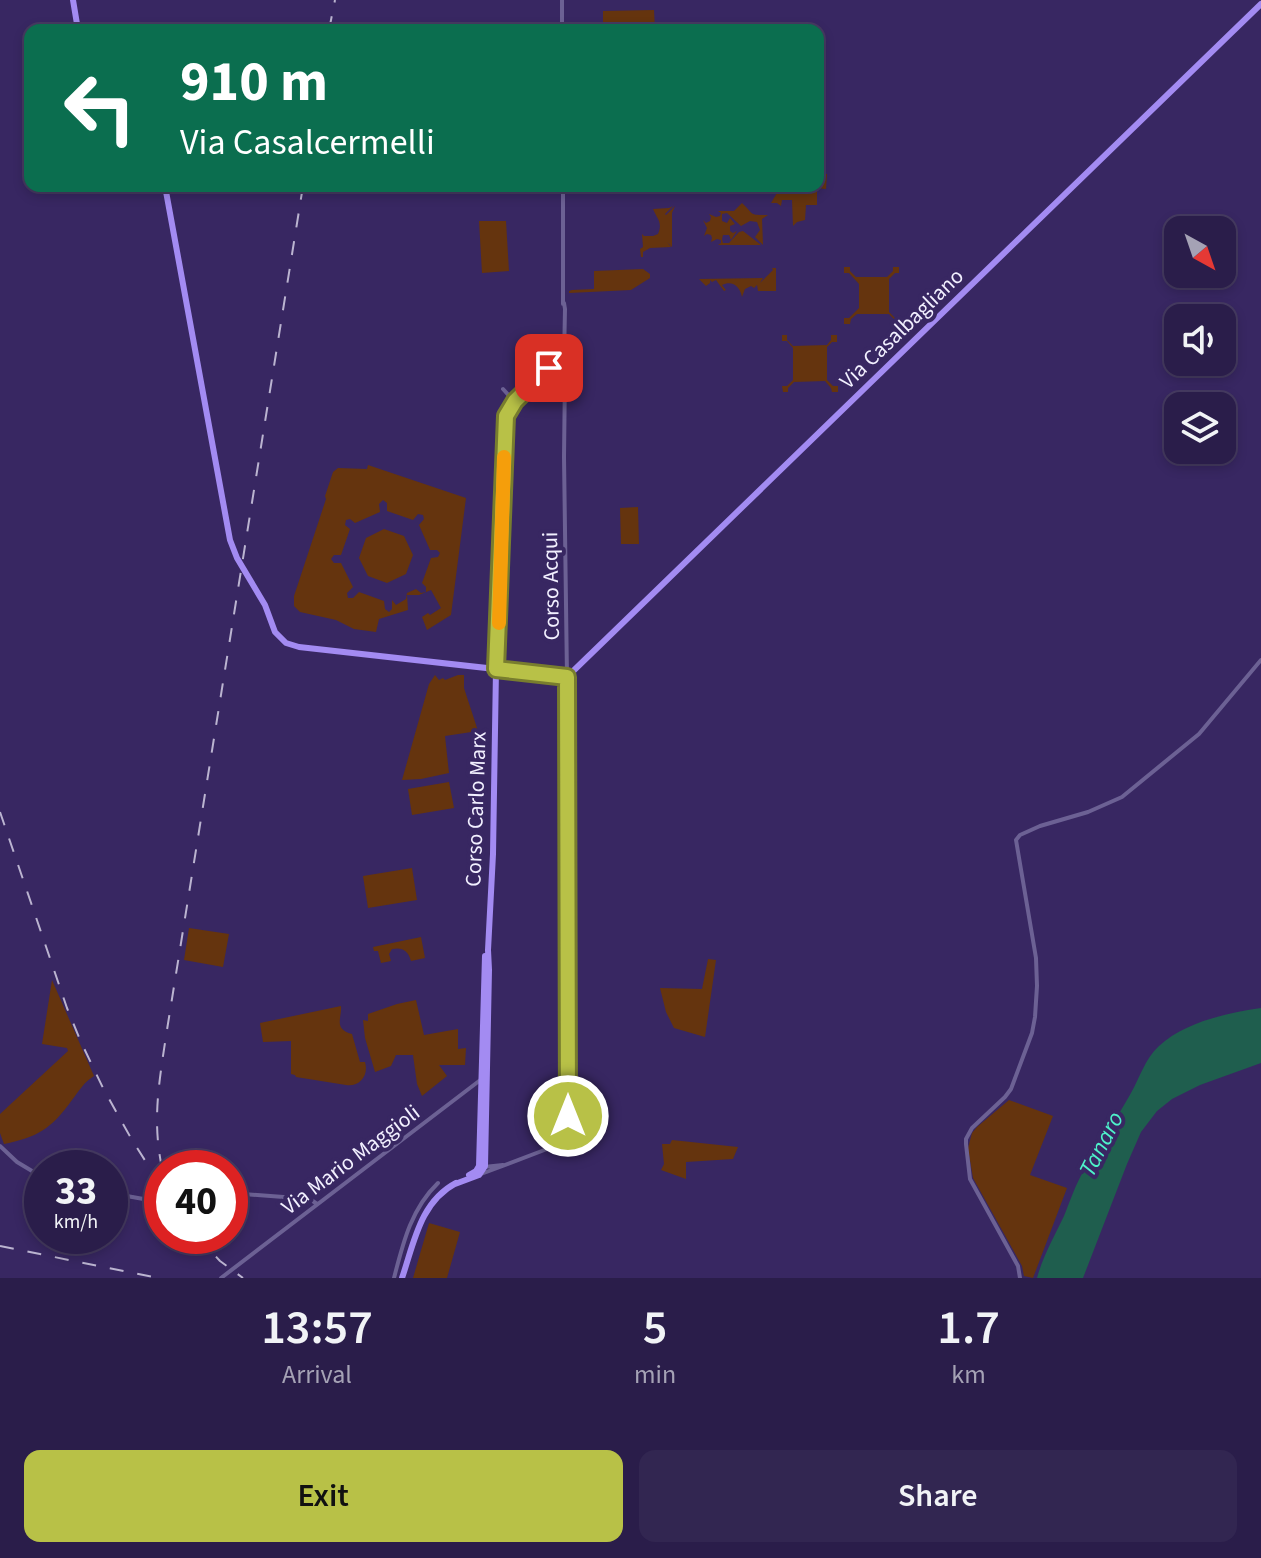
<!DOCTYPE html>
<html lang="en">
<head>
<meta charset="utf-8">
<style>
	:root { --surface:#2a1d4a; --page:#322651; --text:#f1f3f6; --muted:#a5a2b5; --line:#463b62; --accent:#b8c147 }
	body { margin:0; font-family:"Source Sans 3",sans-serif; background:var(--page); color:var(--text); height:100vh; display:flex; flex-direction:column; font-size:30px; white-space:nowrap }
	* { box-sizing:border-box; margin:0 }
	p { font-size:26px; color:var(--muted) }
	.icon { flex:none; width:44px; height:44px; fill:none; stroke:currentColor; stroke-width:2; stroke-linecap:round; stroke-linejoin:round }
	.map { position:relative; height:1278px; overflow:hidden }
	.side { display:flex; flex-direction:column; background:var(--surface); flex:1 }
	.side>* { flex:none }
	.banner { position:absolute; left:24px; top:24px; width:800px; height:168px; border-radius:16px; box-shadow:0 4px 12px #0003,0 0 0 2px var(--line); background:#0b6e4f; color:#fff; overflow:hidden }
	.needle { width:52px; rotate:140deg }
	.buttons { position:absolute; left:1164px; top:216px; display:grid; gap:16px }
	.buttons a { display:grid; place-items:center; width:72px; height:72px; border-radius:16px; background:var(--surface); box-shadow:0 4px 12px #0003,0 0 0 2px var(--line); font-size:40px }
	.speed { position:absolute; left:24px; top:1150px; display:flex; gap:16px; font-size:40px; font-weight:700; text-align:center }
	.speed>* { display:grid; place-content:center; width:104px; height:104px; border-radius:50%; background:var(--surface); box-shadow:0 4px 12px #0003,0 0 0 2px var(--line); line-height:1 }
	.speed small { font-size:20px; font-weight:400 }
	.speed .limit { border:12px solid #d22; background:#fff; color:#111 }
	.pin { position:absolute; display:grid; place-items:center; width:68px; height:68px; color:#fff; margin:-34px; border-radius:16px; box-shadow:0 4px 12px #0006 }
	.me { position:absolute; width:88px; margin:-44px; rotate:0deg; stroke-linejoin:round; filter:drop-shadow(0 0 6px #0008) }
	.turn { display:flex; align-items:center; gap:28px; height:168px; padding:0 24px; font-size:36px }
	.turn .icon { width:104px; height:104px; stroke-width:2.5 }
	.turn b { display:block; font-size:56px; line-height:68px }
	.eta { display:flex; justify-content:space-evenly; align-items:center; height:136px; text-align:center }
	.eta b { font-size:48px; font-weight:600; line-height:56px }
	.action { display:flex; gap:16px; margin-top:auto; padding:16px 24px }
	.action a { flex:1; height:92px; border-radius:16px; background:var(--accent); color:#111; font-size:32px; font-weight:600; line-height:92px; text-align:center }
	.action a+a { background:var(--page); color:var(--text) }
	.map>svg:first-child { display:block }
	.green { fill:#65340e; fill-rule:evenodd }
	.water { fill:#1f5e4e }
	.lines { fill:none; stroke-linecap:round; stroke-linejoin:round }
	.minor { stroke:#6c6194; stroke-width:4 }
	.major { stroke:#a38bf2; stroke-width:6 }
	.rail { stroke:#bbb4d0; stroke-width:2; stroke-dasharray:14 14; stroke-linecap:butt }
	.route-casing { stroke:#787d2e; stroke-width:20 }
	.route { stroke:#b8c147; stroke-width:14 }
	.slow { stroke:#f59e0b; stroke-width:14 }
	.labels { text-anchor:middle; stroke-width:8; stroke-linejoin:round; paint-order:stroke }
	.street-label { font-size:22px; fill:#f2f0ff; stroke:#382762 }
	.water-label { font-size:24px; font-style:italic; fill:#4ef2ca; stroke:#382762 }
</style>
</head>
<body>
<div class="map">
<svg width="1261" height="1278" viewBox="0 0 1261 1278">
	<rect width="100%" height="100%" fill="#382762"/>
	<path class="green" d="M654 10 655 30H603V11Z
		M818 133H820L821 174H827L826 189 817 188V205H806L805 220 797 222 793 226 792 200H782L781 206 777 203H771L781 186H818Z
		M742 203C755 215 748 215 768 215L762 219 763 245 755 237 760 230 757 222 750 221 741 226 727 213 722 214V221L727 223 730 218 735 224 730 226V231L733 233 737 231 731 240 729 235H723L722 239 723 243H729L739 232 743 231 761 245H718L721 243V240L717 239 711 242 712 238 711 235 707 234 704 236 707 228 703 220 706 223 710 221 711 217 709 214 716 217 720 216 721 213 718 211H734Z
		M673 206 665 214 666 215 675 206 672 213V247L667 242 671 247 650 248 643 252V257H641L640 249 643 247 642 234 644 236H653L658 234C663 222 657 219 653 209L669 208Z
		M479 221H506L509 271 482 273Z
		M844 267H850V271L856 277H887L893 271V267H899V273H895L889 279V312L895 318H899V324H894V319L889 314H857L851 319 850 324H844V318H849L859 308V284L849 273H844Z
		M772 268H776V291H758L757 285 754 288 751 286 745 289 742 297C740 287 733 280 722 285L726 290 724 291 716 280 712 282 710 280V283L706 286 699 279 763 278 760 283 773 270Z
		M643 269 650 274V278L631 290 569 293V291L572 290 594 289V271Z
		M782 335H787V340L793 346 827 345 831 340V335H837V342H832L827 347V380L833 386H838V392H832L831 388 825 381 794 382 788 388V392H783L782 386H787L793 380V348L787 341H782Z
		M368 465 466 498 451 615 427 630 422 617 428 613 430 615 441 608 431 590 419 595H407L408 610 379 619 376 632 354 629 336 620 300 612 294 606V596L326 499 325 496 333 472 338 468 367 469ZM383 500 387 503V511L413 520 418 514 423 515 424 519 419 525 430 550H437L440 553 438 557 431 558 422 583 426 587V592L421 593 416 589 407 593 406 599 396 605 392 600V609L389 612 385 609 384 601 359 592 353 598H348L347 593 353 587 341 563H334L331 559 334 555H341L350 529 345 525 346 520 350 519 355 523 380 512 379 504Z
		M638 507 639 544H621L620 508Z
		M384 529 404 536 413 555 406 574 387 583 368 576 359 558 366 538Z
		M435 675 439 680 443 678 445 680 458 675H464V688L478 731 445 736 449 773 421 779 402 780 429 684Z
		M449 782 454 808 412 815 408 789Z
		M412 868 417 900 368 908 363 876Z
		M189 928 229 934 223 967 184 960Z
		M421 937 425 958 411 961C408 950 402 947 392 949L389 954 391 961 381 963 378 951H374L373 947Z
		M708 959 716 960 705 1037 674 1028 666 1012 660 988 702 989Z
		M52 980 94 1076C84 1082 79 1091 72 1100 51 1129 38 1137 4 1144L0 1133V1114L68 1051 67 1048 42 1044Z
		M416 1000 424 1035 458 1029V1049L466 1048 465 1065H439L447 1076 422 1096 417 1084 413 1055H396L391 1066 375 1072 365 1038 363 1020 368 1021V1014L397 1004Z
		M341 1006C342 1018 333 1029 352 1034L360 1062H365C369 1075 360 1087 346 1085L296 1077 295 1075 291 1074V1041L263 1042 260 1023Z
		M1009 1100 1053 1116 1030 1175 1067 1188 1033 1278 1024 1276 1022 1266 973 1178 968 1148 972 1133 977 1127Z
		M672 1140 738 1147 733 1159 686 1162V1179L661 1170 664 1164 662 1144H670Z
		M429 1223 460 1232 447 1278H413Z"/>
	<path class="water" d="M1261 1008V1063L1200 1085 1172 1099 1157 1111 1141 1132 1127 1164 1083 1278H1037C1043 1256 1054 1237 1064 1216 1070 1201 1075 1186 1083 1172 1098 1145 1116 1120 1131 1093 1140 1077 1145 1059 1159 1046 1185 1022 1227 1013 1261 1008Z"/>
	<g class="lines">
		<path class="minor" d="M562 0V30
			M563 186V304
			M553 364 554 360 561 352 562 336
			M503 389 512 399
			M504 463 506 418 509 409 548 369 554 367
			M498 659 499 628
			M496 669 502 416 510 400 553 362
			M0 1146 17 1162 42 1177
			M484 1167 503 1165
			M481 1174 547 1149 567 1134 568 1116 567 677 564 457 565 373 564 358 565 309 564 303
			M110 1193 149 1200 162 1199
			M230 1193 310 1199 317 1204
			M221 1278 483 1078
			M394 1278C403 1243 411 1209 438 1183
			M1020 1278 1018 1266 970 1179 966 1144V1139L972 1128 1005 1097 1011 1089 1032 1033 1035 1017 1037 986 1036 958 1016 840 1020 835 1040 826 1088 812 1122 797 1199 734 1261 660"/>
		<path class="major" d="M73 0 78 30
			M165 186 230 540 237 558 265 605 275 632 286 643 299 647 567 677 1261 4
			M469 1175 476 1171 479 1166 485 956
			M455 1184 479 1175 485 1166 489 970 488 950 493 854 496 669
			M402 1278C414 1243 420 1202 456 1183"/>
		<path class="rail" d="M329 30 335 0
			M0 812 67 1008 81 1042 103 1088 132 1140 162 1187
			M162 1168C152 1121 159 1083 166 1036L303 186
			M197 1236 220 1261 243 1278
			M0 1246 158 1278"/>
	</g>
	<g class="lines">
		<g class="route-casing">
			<path id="route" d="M549 368 515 401 506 416 496 669 567 677 568 1116"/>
		</g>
		<use href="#route" class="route"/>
		<path class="slow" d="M499 623 504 457"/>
	</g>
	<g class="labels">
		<g class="street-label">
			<text transform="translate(901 328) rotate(-44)" y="8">Via Casalbagliano</text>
			<text transform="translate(550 586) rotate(-91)" y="8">Corso Acqui</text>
			<text transform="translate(475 809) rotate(-88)" y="8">Corso Carlo Marx</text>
			<text transform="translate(350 1159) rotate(-37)" y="8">Via Mario Maggioli</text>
		</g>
		<g class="water-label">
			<text transform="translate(1101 1144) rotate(-63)" y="8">Tanaro</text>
		</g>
	</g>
</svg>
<div class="buttons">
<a><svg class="needle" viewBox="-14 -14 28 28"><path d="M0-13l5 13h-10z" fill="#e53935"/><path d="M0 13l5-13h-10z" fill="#a5a2b5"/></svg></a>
<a><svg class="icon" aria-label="sound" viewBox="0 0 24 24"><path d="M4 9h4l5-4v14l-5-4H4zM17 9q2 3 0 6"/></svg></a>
<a><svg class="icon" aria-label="layers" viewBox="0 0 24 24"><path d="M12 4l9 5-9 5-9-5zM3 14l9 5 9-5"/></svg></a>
</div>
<div class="speed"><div>33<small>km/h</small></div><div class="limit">40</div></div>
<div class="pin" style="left:549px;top:368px;background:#d93025"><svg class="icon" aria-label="arrive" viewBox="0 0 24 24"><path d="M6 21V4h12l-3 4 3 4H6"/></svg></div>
<svg class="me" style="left:568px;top:1116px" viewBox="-20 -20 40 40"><circle r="17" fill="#b8c147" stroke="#fff" stroke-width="3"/><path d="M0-11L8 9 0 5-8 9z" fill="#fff"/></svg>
<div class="banner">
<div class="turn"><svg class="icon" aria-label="left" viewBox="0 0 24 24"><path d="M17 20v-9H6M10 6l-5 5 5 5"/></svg><div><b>910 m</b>Via Casalcermelli</div></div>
</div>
</div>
<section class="side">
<div class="eta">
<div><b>13:57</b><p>Arrival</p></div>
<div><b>5</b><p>min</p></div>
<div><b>1.7</b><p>km</p></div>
</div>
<div class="action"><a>Exit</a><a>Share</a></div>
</section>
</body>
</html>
